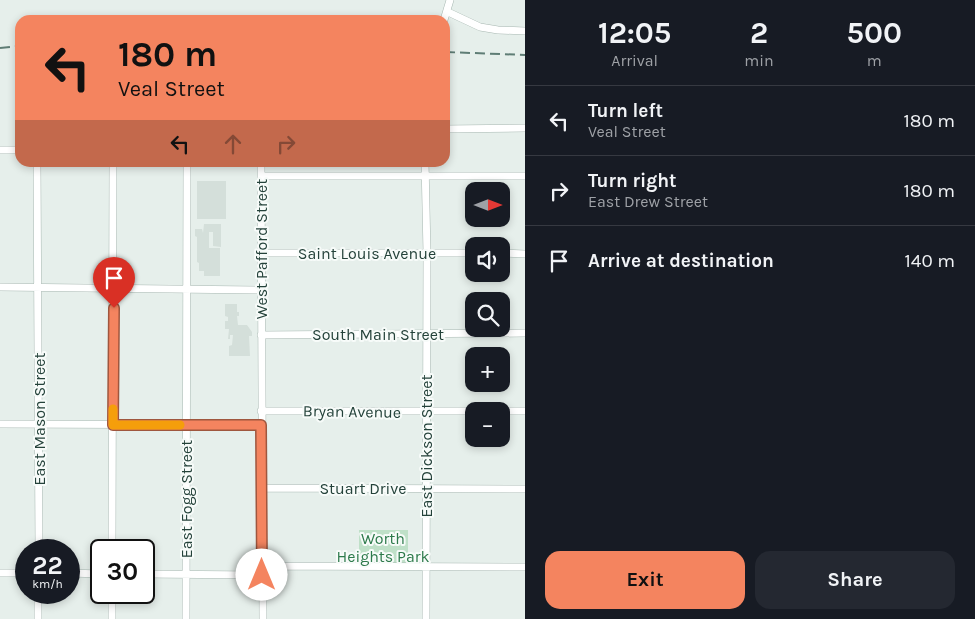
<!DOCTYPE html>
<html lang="en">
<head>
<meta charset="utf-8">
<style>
	:root { --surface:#171b24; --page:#242831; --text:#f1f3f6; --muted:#9ea1a6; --line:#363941; --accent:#f4845f }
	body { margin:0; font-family:Karla,sans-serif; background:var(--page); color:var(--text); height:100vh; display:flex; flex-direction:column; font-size:19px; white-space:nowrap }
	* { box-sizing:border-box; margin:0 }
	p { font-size:16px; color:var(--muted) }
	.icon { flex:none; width:28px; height:28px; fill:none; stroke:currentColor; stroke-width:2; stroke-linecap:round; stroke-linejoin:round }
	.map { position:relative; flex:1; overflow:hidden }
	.panel { display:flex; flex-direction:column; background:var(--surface); width:450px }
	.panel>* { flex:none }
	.guide { position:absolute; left:15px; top:15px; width:435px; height:152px; border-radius:15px; box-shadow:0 2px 8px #0003; background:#f4845f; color:#111; overflow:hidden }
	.needle { width:32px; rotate:90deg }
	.tools { position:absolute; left:465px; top:182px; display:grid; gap:10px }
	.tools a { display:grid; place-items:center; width:45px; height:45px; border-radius:10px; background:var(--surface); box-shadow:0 2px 8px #0003; font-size:25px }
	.speed { position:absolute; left:15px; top:539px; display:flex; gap:10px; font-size:25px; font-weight:700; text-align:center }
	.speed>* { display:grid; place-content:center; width:65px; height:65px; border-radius:50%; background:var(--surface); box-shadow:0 2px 8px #0003; line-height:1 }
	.speed small { font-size:12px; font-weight:400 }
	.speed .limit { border:2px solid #111; border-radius:8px; background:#fff; color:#111 }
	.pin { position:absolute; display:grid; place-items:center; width:42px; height:42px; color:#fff; margin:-51px -21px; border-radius:50% 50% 50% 0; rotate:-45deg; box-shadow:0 0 5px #0007 }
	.pin .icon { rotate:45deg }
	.me { position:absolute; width:55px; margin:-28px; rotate:0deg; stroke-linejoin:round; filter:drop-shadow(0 0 4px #0008) }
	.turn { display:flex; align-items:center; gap:18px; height:105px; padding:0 20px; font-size:22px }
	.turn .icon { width:65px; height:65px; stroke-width:2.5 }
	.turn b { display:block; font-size:35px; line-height:42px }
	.lanes { display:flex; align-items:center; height:48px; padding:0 20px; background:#0003; justify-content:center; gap:25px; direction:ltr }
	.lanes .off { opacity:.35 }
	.eta { display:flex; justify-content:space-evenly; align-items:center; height:85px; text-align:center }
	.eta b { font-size:30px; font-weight:700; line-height:35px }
	.cta { display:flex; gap:10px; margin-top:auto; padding:10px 20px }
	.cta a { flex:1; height:58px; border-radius:15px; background:var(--accent); color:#111; font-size:20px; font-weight:700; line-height:58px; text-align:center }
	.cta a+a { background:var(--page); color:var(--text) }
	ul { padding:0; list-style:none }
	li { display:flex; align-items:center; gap:15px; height:70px; padding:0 20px; border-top:1px solid var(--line) }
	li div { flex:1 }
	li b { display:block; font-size:19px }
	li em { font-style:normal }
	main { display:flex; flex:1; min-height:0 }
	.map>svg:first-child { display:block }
	.built { fill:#d4dfda }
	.green { fill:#bfe0c8 }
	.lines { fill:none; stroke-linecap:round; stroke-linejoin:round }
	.minor-casing { stroke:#a8b8b2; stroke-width:8 }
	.minor { stroke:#fff; stroke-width:7 }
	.rail { stroke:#5f7d75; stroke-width:2; stroke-dasharray:10 5; stroke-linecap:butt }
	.route-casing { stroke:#9f563e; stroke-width:12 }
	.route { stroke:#f4845f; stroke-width:9 }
	.slow { stroke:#f59e0b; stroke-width:9 }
	.labels { text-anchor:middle; stroke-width:4; stroke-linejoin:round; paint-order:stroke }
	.street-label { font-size:16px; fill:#24423a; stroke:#f7fbf9 }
	.park-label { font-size:16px; fill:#2d7a4b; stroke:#f7fbf9 }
</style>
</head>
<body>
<main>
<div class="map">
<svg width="525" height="619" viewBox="0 0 525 619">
	<rect width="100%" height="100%" fill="#e6efeb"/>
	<path class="built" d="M197 181H226V219H197Z
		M204 224H221V247L213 246V232H209V248H220V276H204V271H199V263L197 262V237L195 236V229H202L203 233Z
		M225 304H237V312H239V316H237L238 325H247L252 332V336H249L250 356H229V346L232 345 233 335H230V339H228L229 329H225V321H228V317L225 316Z"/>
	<path class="green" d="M359 530H408V564H359Z"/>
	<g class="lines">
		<g class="minor-casing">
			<path id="minor" d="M448 12 480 27 498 30 525 31
				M444 20 450 0
				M445 129 525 128
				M0 150H20
				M37 162 39 550
				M261 162 263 619
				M425 162 427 253 426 619
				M261 176H525
				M261 253H474
				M501 253 525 254
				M0 287 261 290
				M261 335 525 333
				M261 411H474
				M483 411H525
				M0 424 261 425
				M262 488 525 489
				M112 550 113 162
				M262 566 525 567
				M0 573H26
				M69 573 101 574
				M144 574 262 575
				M38 619V592
				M112 619V592
				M186 619 187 162"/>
		</g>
		<use href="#minor" class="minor"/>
		<path class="rail" d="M0 48 20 46
			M445 52 525 55"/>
	</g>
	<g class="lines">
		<g class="route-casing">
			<path id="route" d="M114 308 113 425H261L262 575"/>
		</g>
		<use href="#route" class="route"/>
		<path class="slow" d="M113 409V425H180"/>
	</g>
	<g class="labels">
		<g class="street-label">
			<text transform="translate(261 249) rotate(-90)" y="6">West Pafford Street</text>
			<text x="367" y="259">Saint Louis Avenue</text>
			<text x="378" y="340">South Main Street</text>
			<text transform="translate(352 411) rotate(1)" y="6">Bryan Avenue</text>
			<text transform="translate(39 419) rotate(-90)" y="6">East Mason Street</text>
			<text transform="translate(426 446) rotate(-90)" y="6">East Dickson Street</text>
			<text x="363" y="494">Stuart Drive</text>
			<text transform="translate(186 499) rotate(-90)" y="6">East Fogg Street</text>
		</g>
		<g class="park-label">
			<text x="383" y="544">Worth<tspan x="383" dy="18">Heights Park</tspan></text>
		</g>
	</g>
</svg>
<div class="tools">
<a><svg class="needle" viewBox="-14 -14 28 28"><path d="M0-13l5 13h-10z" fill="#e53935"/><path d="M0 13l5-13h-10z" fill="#9ea1a6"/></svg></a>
<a><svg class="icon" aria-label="sound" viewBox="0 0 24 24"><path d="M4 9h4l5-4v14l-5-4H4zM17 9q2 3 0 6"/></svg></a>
<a><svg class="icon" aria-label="search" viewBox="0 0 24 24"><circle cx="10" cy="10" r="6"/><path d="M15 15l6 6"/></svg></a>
<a>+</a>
<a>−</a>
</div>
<div class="speed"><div>22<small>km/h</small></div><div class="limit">30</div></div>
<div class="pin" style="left:114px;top:308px;background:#d93025"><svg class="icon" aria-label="arrive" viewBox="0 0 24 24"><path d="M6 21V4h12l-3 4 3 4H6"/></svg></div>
<svg class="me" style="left:262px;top:575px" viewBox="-20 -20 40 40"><circle r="19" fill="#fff"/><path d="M0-13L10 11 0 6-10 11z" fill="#f4845f"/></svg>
<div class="guide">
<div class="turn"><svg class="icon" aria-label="left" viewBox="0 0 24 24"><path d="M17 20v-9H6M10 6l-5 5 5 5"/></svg><div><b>180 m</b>Veal Street</div></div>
<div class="lanes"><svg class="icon" aria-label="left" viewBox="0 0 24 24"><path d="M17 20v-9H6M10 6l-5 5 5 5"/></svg><svg class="icon off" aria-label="ahead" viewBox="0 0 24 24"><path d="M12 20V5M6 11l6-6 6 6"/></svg><svg class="icon off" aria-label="right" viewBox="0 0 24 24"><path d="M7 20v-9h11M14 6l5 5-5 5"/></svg></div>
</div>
</div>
<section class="panel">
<div class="eta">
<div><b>12:05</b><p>Arrival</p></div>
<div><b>2</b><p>min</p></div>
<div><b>500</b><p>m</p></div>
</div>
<ul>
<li><svg class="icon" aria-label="left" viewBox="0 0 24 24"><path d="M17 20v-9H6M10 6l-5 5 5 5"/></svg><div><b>Turn left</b><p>Veal Street</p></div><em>180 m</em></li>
<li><svg class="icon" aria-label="right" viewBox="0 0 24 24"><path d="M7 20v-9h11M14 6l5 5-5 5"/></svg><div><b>Turn right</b><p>East Drew Street</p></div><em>180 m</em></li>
<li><svg class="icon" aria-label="arrive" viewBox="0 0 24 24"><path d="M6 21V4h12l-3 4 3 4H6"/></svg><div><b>Arrive at destination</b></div><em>140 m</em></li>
</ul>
<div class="cta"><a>Exit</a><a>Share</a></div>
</section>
</main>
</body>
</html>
